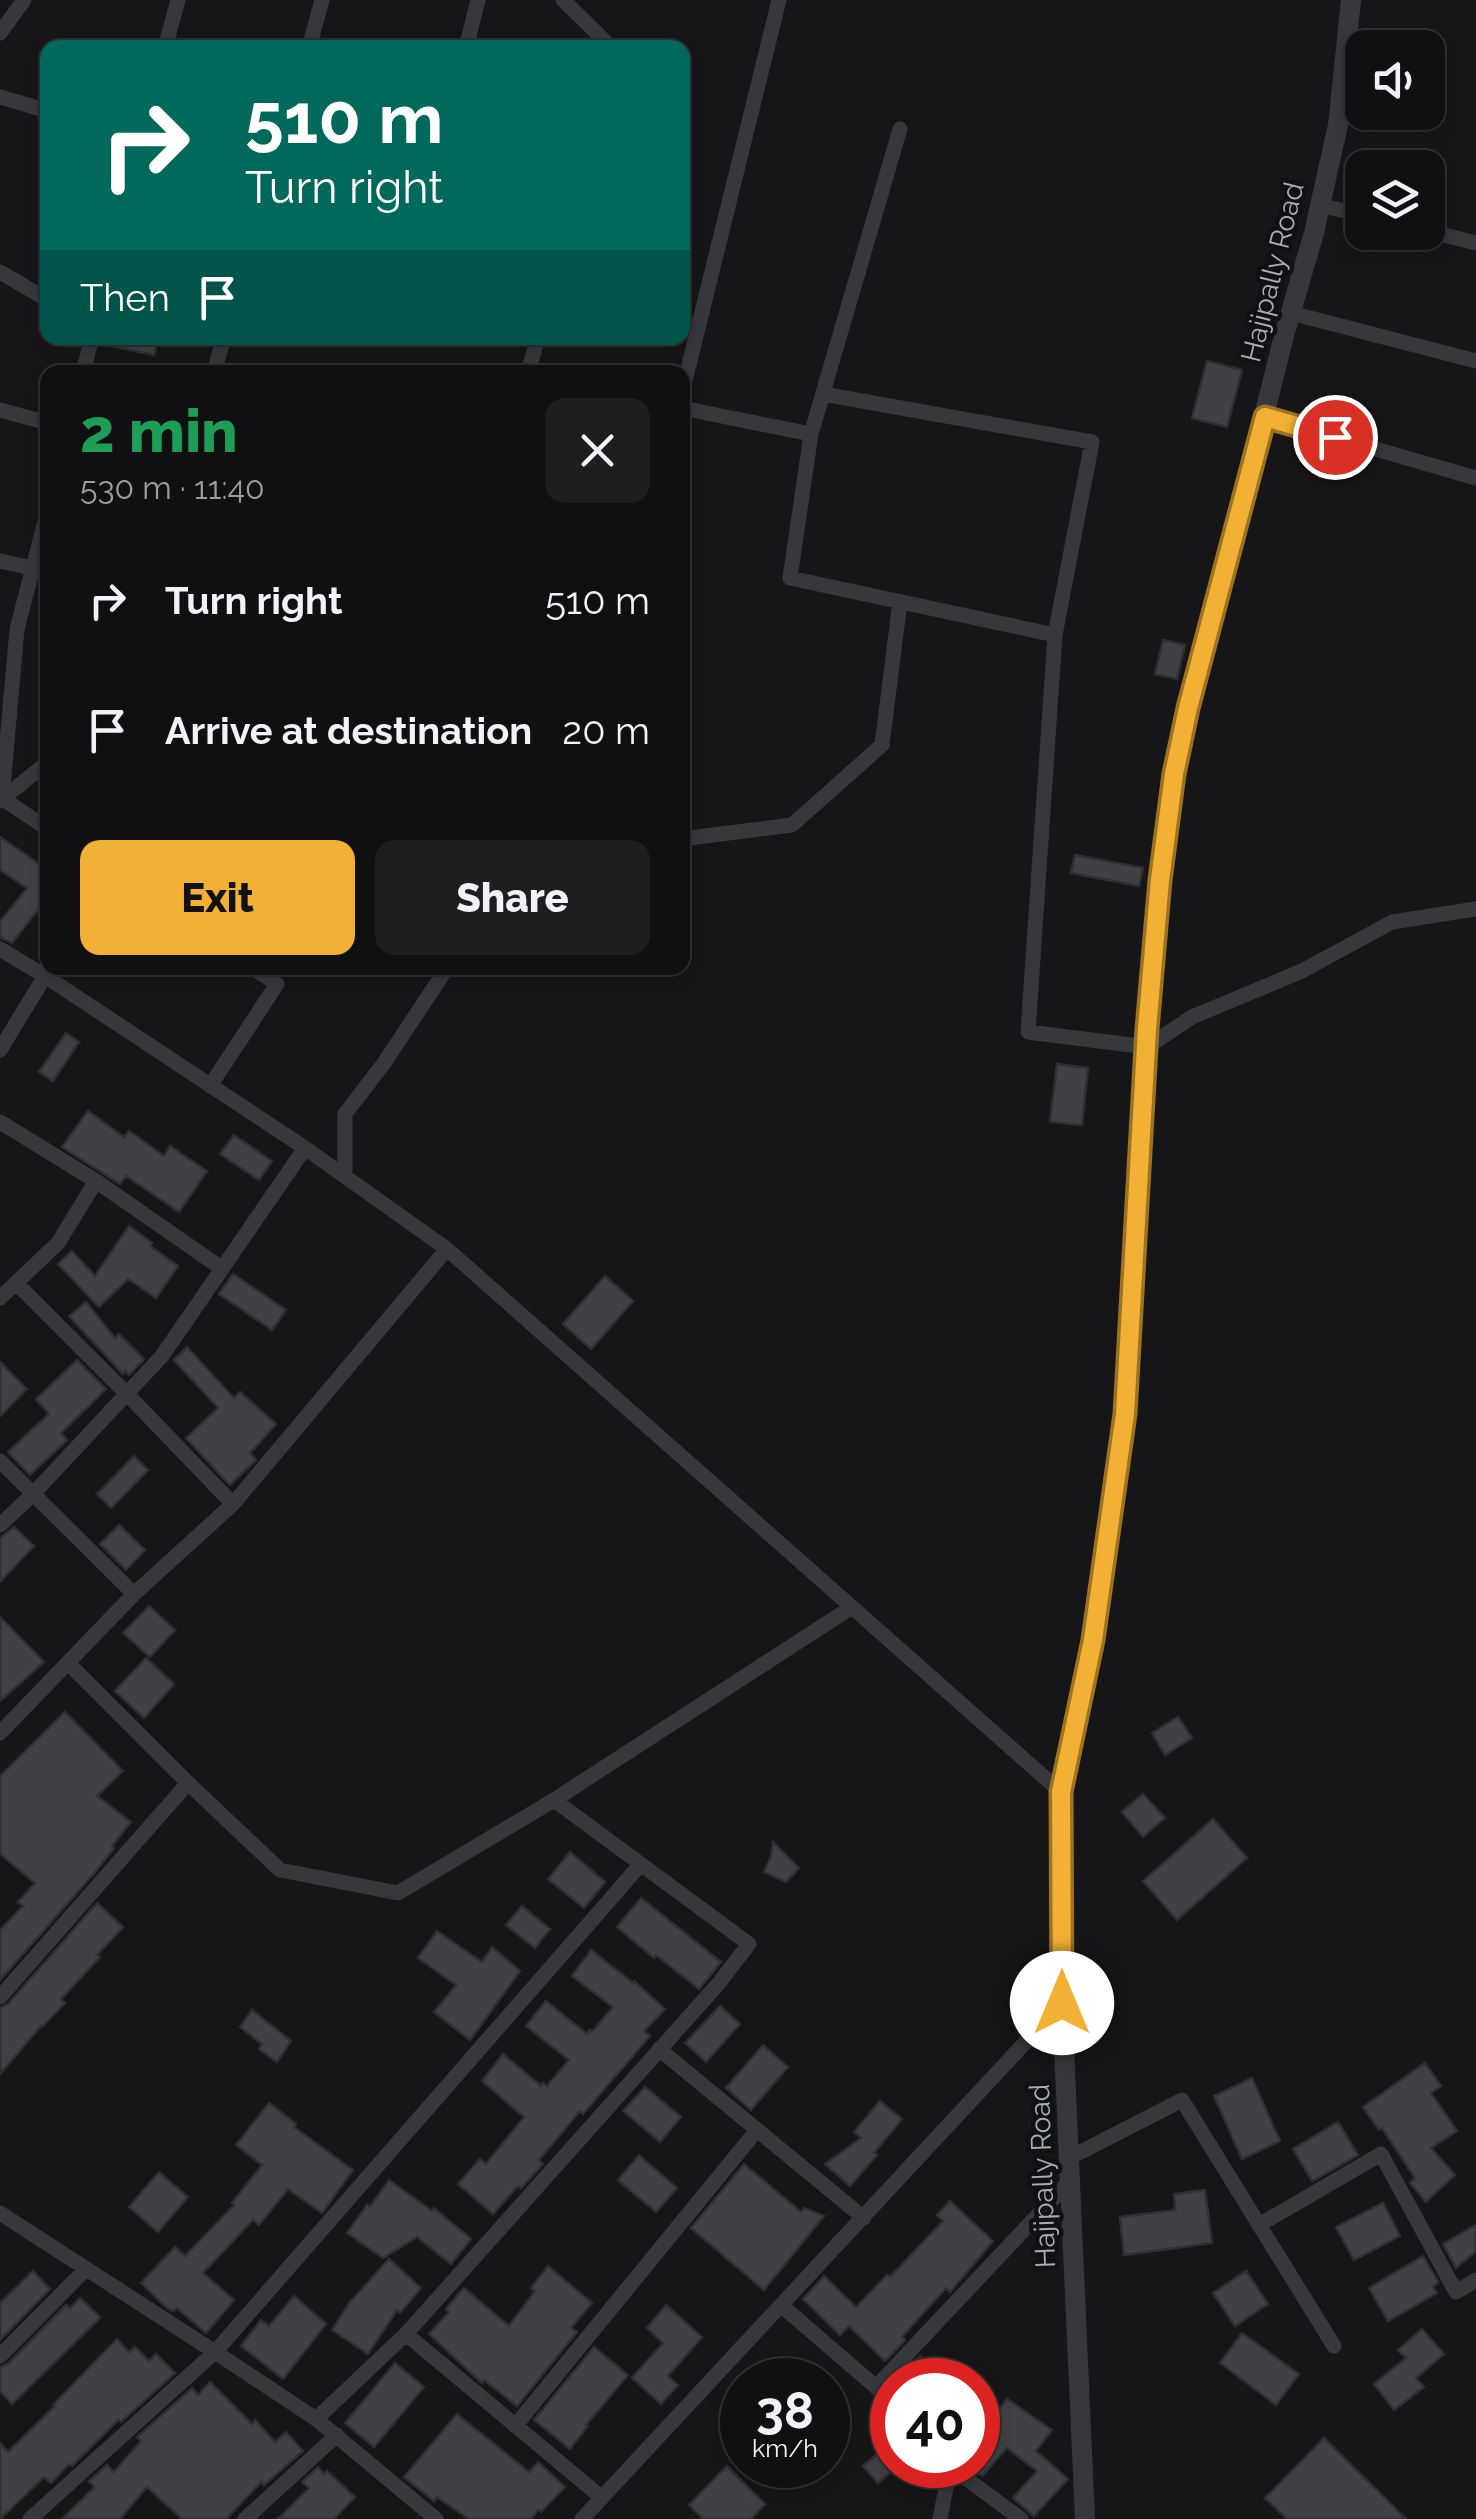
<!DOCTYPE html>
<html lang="en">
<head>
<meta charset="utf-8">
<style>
	:root { --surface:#101012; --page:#1e1e20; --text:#f1f3f6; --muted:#9c9d9f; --line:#303032; --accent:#f2b134 }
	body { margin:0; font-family:Raleway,sans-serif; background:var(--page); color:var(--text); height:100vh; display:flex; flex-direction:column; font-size:38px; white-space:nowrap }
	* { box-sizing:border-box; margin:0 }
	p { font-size:32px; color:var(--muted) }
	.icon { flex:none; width:55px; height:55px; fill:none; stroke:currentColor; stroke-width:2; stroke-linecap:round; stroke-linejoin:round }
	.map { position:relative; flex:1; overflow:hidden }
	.details { position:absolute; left:40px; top:365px; width:650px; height:610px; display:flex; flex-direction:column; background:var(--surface); border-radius:20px; box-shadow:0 5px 15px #0003,0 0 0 2px var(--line) }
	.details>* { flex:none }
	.banner { position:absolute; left:40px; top:40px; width:650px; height:305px; border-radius:20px; box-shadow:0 5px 15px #0003,0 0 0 2px var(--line); background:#00695c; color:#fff; overflow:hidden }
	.controls { position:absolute; left:1345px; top:30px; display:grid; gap:20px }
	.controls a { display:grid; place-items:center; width:100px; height:100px; border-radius:20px; background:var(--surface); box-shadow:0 5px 15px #0003,0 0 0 2px var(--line); font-size:50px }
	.speed { position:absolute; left:720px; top:2358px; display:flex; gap:20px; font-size:50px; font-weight:700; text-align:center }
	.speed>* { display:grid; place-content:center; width:130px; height:130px; border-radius:50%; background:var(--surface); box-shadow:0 5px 15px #0003,0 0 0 2px var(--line); line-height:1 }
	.speed small { font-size:25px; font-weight:400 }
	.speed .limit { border:15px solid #d22; background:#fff; color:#111 }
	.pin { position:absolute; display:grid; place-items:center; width:85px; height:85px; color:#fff; margin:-42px; border:5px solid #fff; border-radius:50%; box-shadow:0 2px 10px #0007 }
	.me { position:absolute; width:110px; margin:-55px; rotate:0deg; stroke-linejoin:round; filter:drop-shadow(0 0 8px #0008) }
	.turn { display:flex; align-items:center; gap:35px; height:210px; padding:0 40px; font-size:45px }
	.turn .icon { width:130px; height:130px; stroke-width:2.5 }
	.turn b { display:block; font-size:70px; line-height:85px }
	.then { display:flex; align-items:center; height:95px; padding:0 40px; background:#0003; gap:20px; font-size:38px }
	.round { display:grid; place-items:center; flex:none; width:105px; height:105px; border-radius:20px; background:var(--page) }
	.summary { display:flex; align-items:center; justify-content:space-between; height:170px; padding:0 40px }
	h1 { font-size:60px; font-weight:800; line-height:75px; color:#1e9e55 }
	.cta { display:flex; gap:20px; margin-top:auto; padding:20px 40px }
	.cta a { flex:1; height:115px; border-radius:20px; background:var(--accent); color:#111; font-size:40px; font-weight:800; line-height:115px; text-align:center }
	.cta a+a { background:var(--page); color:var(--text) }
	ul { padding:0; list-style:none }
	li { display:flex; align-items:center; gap:30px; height:130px; padding:0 40px }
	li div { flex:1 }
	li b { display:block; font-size:38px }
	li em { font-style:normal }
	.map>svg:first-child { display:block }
	.building { fill:#404145; stroke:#303034; stroke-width:2.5 }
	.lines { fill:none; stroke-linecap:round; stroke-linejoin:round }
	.minor { stroke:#37383d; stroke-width:15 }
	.tertiary { stroke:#37383d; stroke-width:20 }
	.route-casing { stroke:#9d7322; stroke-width:25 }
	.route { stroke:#f2b134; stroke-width:18 }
	.labels { text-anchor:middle; stroke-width:9; stroke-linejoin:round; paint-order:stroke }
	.street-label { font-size:28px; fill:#a8adb8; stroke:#111113 }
</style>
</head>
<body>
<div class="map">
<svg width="1476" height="2519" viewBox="0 0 1476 2519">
	<rect width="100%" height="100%" fill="#161618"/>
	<path class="building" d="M107 338H158L154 355 106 345Z
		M1207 361 1242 370 1227 427 1192 418Z
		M1163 640 1185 645 1177 679 1155 674Z
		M0 837 48 870V897L12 943 0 937V922L27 888 0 870Z
		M1075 855 1143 868 1139 886 1071 873Z
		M66 1033 79 1042 53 1081 39 1072Z
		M1057 1064 1088 1068 1082 1125 1050 1122Z
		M88 1111 124 1137 129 1131 164 1156 170 1146 207 1171 179 1212 126 1176 120 1184 62 1147Z
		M234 1135 272 1161 259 1180 220 1154Z
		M129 1226 152 1243 150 1246 178 1266 156 1298 128 1279 99 1307 58 1264 72 1251 95 1276Z
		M233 1274 286 1310 272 1330 219 1294Z
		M605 1276 633 1301 591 1349 563 1324Z
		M86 1302 115 1338 119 1334 144 1359 129 1375 125 1371 123 1374 69 1316Z
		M187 1347 234 1398 240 1392 276 1424 250 1453 256 1460 230 1485 186 1438 218 1408 174 1360Z
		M77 1360 106 1389 61 1433 67 1440 30 1475 8 1452 49 1414 36 1399Z
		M0 1362 27 1389 0 1416Z
		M134 1456 148 1470 111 1508 97 1494Z
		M119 1525 145 1550 126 1570 100 1544Z
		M14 1527 34 1546 0 1582V1538Z
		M149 1606 175 1630 150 1657 123 1633Z
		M0 1617 44 1662 0 1701Z
		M146 1658 174 1684 144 1718 115 1691Z
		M65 1712 123 1771 97 1796 131 1822 112 1846 114 1848 96 1871 0 1980V1930L23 1906 18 1902 35 1883 0 1854V1776Z
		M1178 1717 1192 1738 1165 1755 1152 1733Z
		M1143 1794 1165 1818 1143 1837 1122 1812Z
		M1213 1819 1247 1858 1177 1920 1143 1881Z
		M773 1842 799 1868 786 1882 764 1872 771 1857Z
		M570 1852 605 1882 584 1908 548 1879Z
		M641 1898 721 1962 699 1989 656 1955 654 1958 617 1927Z
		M97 1903 123 1927 97 1955 100 1957 61 1999 65 2003 42 2027 41 2026 0 2074V2008L8 2004Z
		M522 1906 550 1929 535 1948 506 1925Z
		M437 1931 482 1962 492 1947 520 1971 470 2040 434 2012 456 1985 418 1958Z
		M591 1950 633 1983 634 1981 665 2009 644 2031 650 2036 583 2114 580 2111 539 2160 543 2164 521 2188 518 2186 493 2214 458 2184 480 2159 486 2164 524 2117 482 2081 503 2054 541 2086 543 2083 547 2086 569 2060 526 2026 546 2001 587 2034 590 2030 592 2032 613 2007 572 1976Z
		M720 2006 740 2024 706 2062 685 2043Z
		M252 2010 291 2041 277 2062 259 2049 262 2044 240 2027Z
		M763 2045 788 2067 751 2110 726 2088Z
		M1425 2063 1441 2086 1431 2093 1457 2131 1431 2148 1455 2175 1426 2202 1410 2183 1415 2178 1382 2128 1379 2130 1363 2107Z
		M1252 2078 1280 2141 1242 2159 1214 2096Z
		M645 2087 681 2117 660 2142 623 2111Z
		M880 2101 902 2119 874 2153 877 2155 850 2186 825 2164 861 2138 854 2132Z
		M269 2103 296 2124 294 2127 353 2170 322 2213 288 2189 259 2225 253 2220 203 2273 234 2300 206 2333 177 2308 173 2311 167 2308 141 2283 175 2247 185 2256 234 2205 232 2203 262 2165 236 2145Z
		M1338 2122 1358 2155 1312 2181 1293 2149Z
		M639 2155 677 2188 656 2212 618 2180Z
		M744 2164 801 2212 804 2208 824 2216 764 2290 691 2228Z
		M159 2172 188 2197 158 2232 129 2207Z
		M389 2180 432 2211 434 2208 471 2239 451 2264 417 2237 383 2258 347 2233 367 2205 370 2207Z
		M1205 2190 1212 2243 1124 2255 1120 2217 1175 2210 1174 2194Z
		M950 2201 993 2241 950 2292 946 2288 902 2337 905 2340 885 2361 849 2326 840 2335 803 2299 824 2276 856 2307 887 2275 890 2277 943 2221 937 2215Z
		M1383 2203 1400 2236 1354 2260 1336 2227Z
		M1476 2225V2251L1456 2268 1443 2244Z
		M1423 2256 1438 2282 1433 2287 1437 2293 1388 2321 1369 2288Z
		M389 2259 421 2288 400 2313 397 2310 368 2354 332 2330 350 2302Z
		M548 2266 592 2303 571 2328 577 2332 517 2406 484 2380 482 2383 429 2334 449 2312 446 2309 464 2288 509 2326 535 2291 531 2288Z
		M33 2271 50 2289 0 2340V2303Z
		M1246 2271 1268 2304 1235 2326 1213 2293Z
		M294 2296 326 2324 283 2379 241 2346 261 2320 269 2326Z
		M80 2298 100 2317 99 2319 12 2404 0 2391V2367L8 2364 66 2305 70 2308Z
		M666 2305 702 2337 668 2376 678 2385 661 2404 632 2378 663 2343 647 2328Z
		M1422 2329 1444 2354 1416 2378 1424 2387 1394 2410 1374 2384 1406 2358 1398 2350Z
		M1242 2333 1299 2374 1276 2405 1220 2363Z
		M117 2339 129 2352 135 2347 149 2361 156 2354 175 2373 121 2422 118 2420 72 2466 69 2464 51 2483 44 2477 0 2519V2443L8 2452 55 2406 53 2405Z
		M594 2347 628 2375 586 2425 588 2426 570 2449 534 2420Z
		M920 2356 945 2380H906L902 2376Z
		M395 2363 424 2387 374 2447 345 2423Z
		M210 2382 252 2424 255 2420 275 2442 286 2432 303 2451 264 2485 261 2482 226 2519H182L147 2487 120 2519H62L93 2489 94 2486 89 2481 107 2465 114 2472 141 2441 137 2437 192 2388 198 2395Z
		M1007 2399 1052 2430 1036 2451 1068 2479 1034 2516 1013 2498 1037 2471 1007 2448 982 2476 978 2473V2446L995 2426 989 2422Z
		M457 2414 529 2472 538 2462 565 2487 541 2512 538 2510 531 2519H469L437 2497 434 2501 404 2477Z
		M1324 2438 1406 2519H1287L1265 2498Z
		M885 2447 892 2455V2465H899L878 2483 863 2466Z
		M727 2466 765 2504 751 2519H703L689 2505Z
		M318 2467 324 2474 327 2471 355 2497 334 2519H278L309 2488 302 2482Z"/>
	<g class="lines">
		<path class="minor" d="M563 0 612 48
			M0 33 24 0
			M165 48 178 0
			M309 48 322 0
			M466 48 478 0
			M0 97 48 111
			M1319 205 1362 215
			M1428 231 1476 243
			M0 272 48 300
			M1291 313 1476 361
			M83 372 92 338
			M214 372 224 338
			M528 372 538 338
			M682 393 779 0
			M823 394 1092 442 1055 635
			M682 408 811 434 790 578 1055 635 1028 1032 1147 1047 1192 1017 1302 971 1392 922 1476 909
			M0 410 48 423
			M1265 417 1476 478
			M811 434 900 129
			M0 561 33 568
			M0 797 48 829
			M2 798 17 629 48 510
			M0 801 48 762
			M682 839 792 825 882 745 900 602
			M0 949 45 976 0 1050
			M45 976 305 1148 447 1249 1061 1792
			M210 1086 277 984 253 968
			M0 1122 96 1181 221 1268
			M345 1176V1114L384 1063 447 968
			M16 1283 127 1394 233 1504
			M0 1298 58 1243 96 1181
			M0 1461 134 1594
			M0 1525 33 1494 162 1356 305 1148
			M69 1664 188 1783 280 1870 398 1893 554 1800 749 1944 719 1983 406 2334 316 2419
			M0 1733 134 1594 233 1504 447 1249
			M554 1800 852 1607
			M0 1997 188 1783
			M659 2049 864 2218
			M1069 2158 1182 2100 1334 2346
			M0 2213 215 2352 30 2519
			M1259 2225 1381 2154 1456 2292 1476 2280
			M782 2306 876 2387 892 2404
			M406 2334 601 2497
			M0 2356 86 2269
			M876 2387 1069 2182
			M515 2426 757 2130
			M948 2465 1021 2519
			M245 2519 337 2435
			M436 2519 316 2419 215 2352 641 1864
			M582 2519 1062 2003
			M940 2519 950 2467"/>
		<path class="tertiary" d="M1085 2519 1062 2003 1061 1792 1093 1640 1125 1413 1147 1029 1160 880 1175 774 1187 708 1221 587 1285 332 1314 233 1338 125 1351 0"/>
	</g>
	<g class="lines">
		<g class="route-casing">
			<path id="route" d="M1062 2003 1061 1792 1093 1640 1125 1414 1147 1029 1160 880 1174 774 1188 708 1265 417 1335 437"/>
		</g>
		<use href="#route" class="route"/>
	</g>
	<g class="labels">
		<g class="street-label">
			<text transform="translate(1272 272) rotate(-76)" y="10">Hajipally Road</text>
			<text transform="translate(1042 2176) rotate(-92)" y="10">Hajipally Road</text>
		</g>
	</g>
</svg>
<div class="controls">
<a><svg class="icon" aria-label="sound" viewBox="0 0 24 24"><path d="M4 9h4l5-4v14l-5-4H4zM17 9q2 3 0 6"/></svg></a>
<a><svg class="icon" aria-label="layers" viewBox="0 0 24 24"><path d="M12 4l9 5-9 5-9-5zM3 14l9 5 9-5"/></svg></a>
</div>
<div class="speed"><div>38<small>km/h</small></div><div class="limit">40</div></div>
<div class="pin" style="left:1335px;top:437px;background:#d93025"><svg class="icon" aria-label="arrive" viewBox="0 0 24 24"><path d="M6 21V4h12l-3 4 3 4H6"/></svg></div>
<svg class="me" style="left:1062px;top:2003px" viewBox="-20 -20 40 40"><circle r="19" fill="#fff"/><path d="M0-13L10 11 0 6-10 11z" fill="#f2b134"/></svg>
<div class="banner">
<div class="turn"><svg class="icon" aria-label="right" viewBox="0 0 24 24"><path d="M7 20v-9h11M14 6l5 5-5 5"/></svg><div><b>510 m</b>Turn right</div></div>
<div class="then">Then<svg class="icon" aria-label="arrive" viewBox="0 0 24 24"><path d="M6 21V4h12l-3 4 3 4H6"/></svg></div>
</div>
<section class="details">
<div class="summary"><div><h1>2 min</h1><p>530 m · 11:40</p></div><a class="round"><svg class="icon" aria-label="close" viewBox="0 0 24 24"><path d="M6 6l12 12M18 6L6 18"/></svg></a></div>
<ul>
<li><svg class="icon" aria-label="right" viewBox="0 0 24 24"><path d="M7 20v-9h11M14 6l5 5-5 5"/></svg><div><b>Turn right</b></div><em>510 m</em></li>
<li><svg class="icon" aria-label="arrive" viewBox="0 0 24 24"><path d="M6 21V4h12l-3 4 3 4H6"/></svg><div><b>Arrive at destination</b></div><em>20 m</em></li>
</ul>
<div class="cta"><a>Exit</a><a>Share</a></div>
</section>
</div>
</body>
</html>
